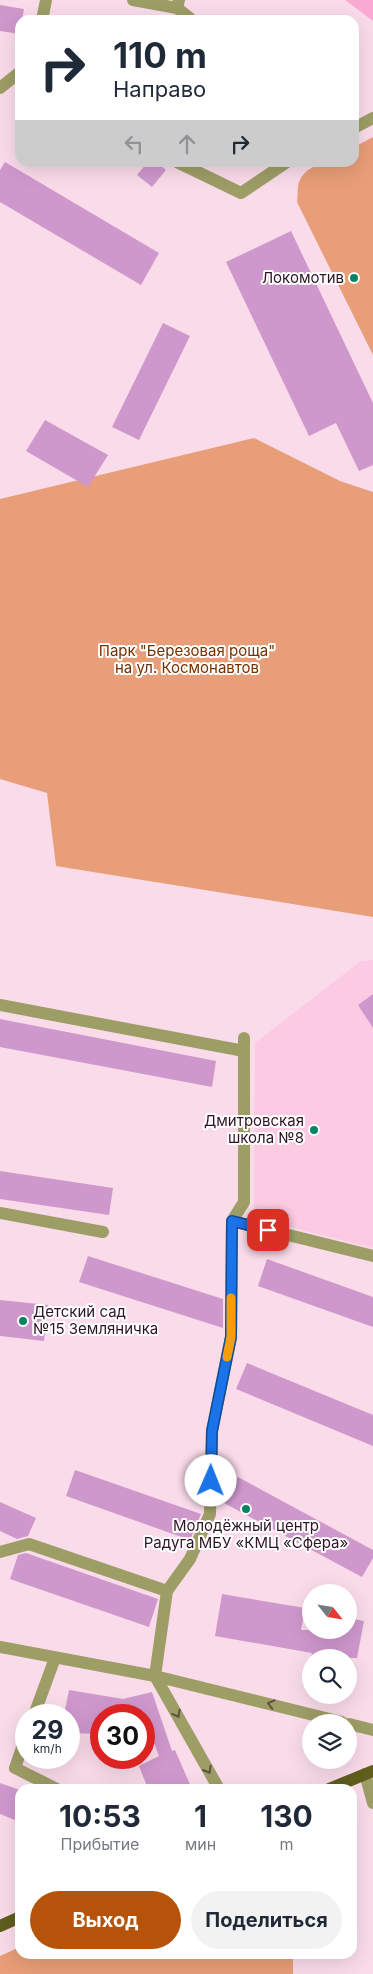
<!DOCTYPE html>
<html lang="ru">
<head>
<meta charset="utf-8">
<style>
	:root { --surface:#fff; --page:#f2f2f3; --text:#1f2937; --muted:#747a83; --accent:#b45309 }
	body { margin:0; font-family:Inter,sans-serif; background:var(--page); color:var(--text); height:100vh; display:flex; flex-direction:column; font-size:19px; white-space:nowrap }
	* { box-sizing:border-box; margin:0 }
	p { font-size:16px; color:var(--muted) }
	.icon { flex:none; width:28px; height:28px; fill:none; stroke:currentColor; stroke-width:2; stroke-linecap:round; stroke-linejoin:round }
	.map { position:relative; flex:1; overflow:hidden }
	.side { position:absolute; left:15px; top:1784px; width:342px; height:175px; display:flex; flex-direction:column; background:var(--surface); border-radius:15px; box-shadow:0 5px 20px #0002 }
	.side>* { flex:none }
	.hud { position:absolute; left:15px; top:15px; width:344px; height:152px; border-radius:15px; box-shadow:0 5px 20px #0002; background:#fff; color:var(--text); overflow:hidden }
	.needle { width:32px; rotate:120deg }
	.buttons { position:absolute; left:302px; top:1584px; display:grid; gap:10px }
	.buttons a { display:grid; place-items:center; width:55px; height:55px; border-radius:50%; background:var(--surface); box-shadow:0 5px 20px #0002; font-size:25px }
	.speed { position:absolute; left:15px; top:1704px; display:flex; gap:10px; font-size:25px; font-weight:700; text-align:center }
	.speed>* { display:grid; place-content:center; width:65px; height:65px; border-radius:50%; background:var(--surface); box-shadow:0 5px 20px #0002; line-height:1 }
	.speed small { font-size:12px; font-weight:400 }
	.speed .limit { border:8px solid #d22; background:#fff; color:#111 }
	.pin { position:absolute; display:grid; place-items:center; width:42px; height:42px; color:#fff; margin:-21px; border-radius:10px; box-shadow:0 2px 8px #0006 }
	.me { position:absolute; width:55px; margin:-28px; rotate:1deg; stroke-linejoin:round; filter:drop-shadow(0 0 4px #0008) }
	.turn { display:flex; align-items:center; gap:18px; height:105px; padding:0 15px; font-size:22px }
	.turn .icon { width:65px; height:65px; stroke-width:2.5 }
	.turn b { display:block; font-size:35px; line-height:42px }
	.lanes { display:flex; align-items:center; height:48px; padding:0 15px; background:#0003; justify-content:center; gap:25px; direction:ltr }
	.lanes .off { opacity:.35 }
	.eta { display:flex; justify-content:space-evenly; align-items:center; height:85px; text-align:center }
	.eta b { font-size:30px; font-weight:700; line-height:35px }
	.action { display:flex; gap:10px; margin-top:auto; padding:10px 15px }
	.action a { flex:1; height:58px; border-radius:30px; background:var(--accent); color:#fff; font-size:20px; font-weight:700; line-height:58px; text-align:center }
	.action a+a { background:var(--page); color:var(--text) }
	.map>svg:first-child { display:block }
	.built { fill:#fccae2 }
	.green { fill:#e89e78 }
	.water { fill:#faaad2 }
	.building { fill:#cf98cd }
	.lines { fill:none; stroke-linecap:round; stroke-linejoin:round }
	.minor { stroke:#9d9d66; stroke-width:12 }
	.major { stroke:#5f5e1d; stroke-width:12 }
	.oneway { stroke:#605241 }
	.route-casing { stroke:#114b97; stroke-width:12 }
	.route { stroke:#1a73e8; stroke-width:9 }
	.slow { stroke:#f59e0b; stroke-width:9 }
	.poi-dot { fill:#088363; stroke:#fff; stroke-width:2 }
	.labels { text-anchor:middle; stroke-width:4; stroke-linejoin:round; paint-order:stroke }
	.poi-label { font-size:15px; fill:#2f1523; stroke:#fff; text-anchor:end }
	.park-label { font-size:15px; fill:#753100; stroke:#fff }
</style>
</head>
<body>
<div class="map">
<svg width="373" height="1974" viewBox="0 0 373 1974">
	<rect width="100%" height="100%" fill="#fadbea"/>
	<path class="built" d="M373 960V1248L254 1218 255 1043 361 961Z"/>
	<path class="green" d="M373 137V355L297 202C298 196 297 187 299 182 308 160 335 162 354 162V147Z
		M254 438 340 481 373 492V917L56 866 47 793 0 779V499Z
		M20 1947V1954H293V1974H0V1956Z"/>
	<path class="water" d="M345 0H373V21Z"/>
	<path class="building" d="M0 5 24 9 22 20H20V34L0 31Z
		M5 162 159 253 141 285 0 202V170Z
		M148 162H157L166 170 152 187 137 175Z
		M291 231 373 403V465L359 471 336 423 309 436 226 262Z
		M163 323 190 336 139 440 112 427Z
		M45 420 108 455 88 487 26 451Z
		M373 994V1028L358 1005Z
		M0 1019 216 1061 212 1087 0 1047Z
		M0 1171 113 1188 109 1215 0 1199Z
		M88 1256 223 1299V1328L79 1282Z
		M267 1259 373 1297V1327L258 1286Z
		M0 1300 48 1305 44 1341 0 1336Z
		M247 1363 373 1415V1446L236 1389Z
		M75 1470 201 1514 190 1540 66 1496Z
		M238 1477 373 1550V1558L362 1577 224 1503Z
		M0 1502 36 1518 28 1536 17 1539 0 1531Z
		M26 1553 158 1599 149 1627 10 1579 18 1555Z
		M222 1594 305 1608 301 1630H349V1618L364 1621 357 1658H311L312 1653 215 1636Z
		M69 1690 123 1699 152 1692 172 1751 175 1750 192 1789H148L139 1766 159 1756 151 1735H144V1715H101V1734L69 1733V1715H64Z
		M0 1783 20 1790V1822L0 1814Z"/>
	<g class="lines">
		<path class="minor" d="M133 0 177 8 179 0
			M177 8 192 20
			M42 20 46 0
			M0 88 20 72
			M354 128 373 118
			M177 162 241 193 287 162
			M0 1005 244 1051
			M0 1213 103 1232
			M232 1221 244 1202V1038
			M0 1552 29 1544 167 1591
			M0 1647 155 1676 342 1722
			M34 1715 55 1658
			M349 1724 373 1730
			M26 1736 15 1768 57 1789
			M365 1774 373 1803
			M219 1789 155 1676 167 1591 190 1559 210 1514 212 1431 231 1337 232 1221 373 1256"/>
		<path class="major" d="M329 1789 373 1771
			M0 1926 20 1917"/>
	</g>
	<defs><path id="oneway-chevron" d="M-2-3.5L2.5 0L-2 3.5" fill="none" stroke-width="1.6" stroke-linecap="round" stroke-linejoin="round" transform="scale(1.25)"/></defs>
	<g class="oneway">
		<use href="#oneway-chevron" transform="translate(271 1704) rotate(-166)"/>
		<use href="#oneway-chevron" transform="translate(177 1714) rotate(61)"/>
		<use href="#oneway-chevron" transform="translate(208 1770) rotate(60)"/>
	</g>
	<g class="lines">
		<g class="route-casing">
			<path id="route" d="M211 1481 212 1431 231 1337 232 1221 268 1230"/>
		</g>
		<use href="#route" class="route"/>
		<path class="slow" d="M227 1357 231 1337V1298"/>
	</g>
	<g class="poi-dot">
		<circle cx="354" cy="278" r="5"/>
		<circle cx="314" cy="1130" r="5"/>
		<circle cx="23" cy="1321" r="5"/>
		<circle cx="246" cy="1509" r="5"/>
	</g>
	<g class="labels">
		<g class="poi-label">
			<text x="344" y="283">Локомотив</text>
			<text x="304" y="1126">Дмитровская<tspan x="304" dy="17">школа №8</tspan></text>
			<text x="33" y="1317" text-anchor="start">Детский сад<tspan x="33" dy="17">№15 Земляничка</tspan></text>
			<text x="246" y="1531" text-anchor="middle">Молодёжный центр<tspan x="246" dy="17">Радуга МБУ «КМЦ «Сфера»</tspan></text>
		</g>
		<g class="park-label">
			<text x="187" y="656">Парк "Березовая роща"<tspan x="187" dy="17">на ул. Космонавтов</tspan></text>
		</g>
	</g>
</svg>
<div class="buttons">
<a><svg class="needle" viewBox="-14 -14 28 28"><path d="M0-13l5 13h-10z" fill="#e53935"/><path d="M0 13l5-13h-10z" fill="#747a83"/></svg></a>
<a><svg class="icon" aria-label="search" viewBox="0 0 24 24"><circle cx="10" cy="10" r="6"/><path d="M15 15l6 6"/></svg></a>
<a><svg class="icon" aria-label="layers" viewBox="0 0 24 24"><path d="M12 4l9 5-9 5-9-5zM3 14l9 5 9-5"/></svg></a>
</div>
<div class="speed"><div>29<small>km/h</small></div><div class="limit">30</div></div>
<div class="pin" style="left:268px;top:1230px;background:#d93025"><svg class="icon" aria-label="arrive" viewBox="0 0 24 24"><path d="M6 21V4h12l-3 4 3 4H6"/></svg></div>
<svg class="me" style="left:211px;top:1481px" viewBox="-20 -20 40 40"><circle r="19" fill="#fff"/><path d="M0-13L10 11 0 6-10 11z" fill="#1a73e8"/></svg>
<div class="hud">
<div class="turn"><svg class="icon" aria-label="right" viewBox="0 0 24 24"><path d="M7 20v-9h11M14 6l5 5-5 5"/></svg><div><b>110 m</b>Направо</div></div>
<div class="lanes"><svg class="icon off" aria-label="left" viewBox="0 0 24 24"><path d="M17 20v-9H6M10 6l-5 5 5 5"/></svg><svg class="icon off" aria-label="ahead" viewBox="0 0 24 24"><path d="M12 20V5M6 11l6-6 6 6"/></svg><svg class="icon" aria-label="right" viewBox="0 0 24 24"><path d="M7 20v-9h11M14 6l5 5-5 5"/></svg></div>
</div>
<section class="side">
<div class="eta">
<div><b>10:53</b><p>Прибытие</p></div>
<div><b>1</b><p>мин</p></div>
<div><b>130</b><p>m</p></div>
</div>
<div class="action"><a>Выход</a><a>Поделиться</a></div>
</section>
</div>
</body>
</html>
